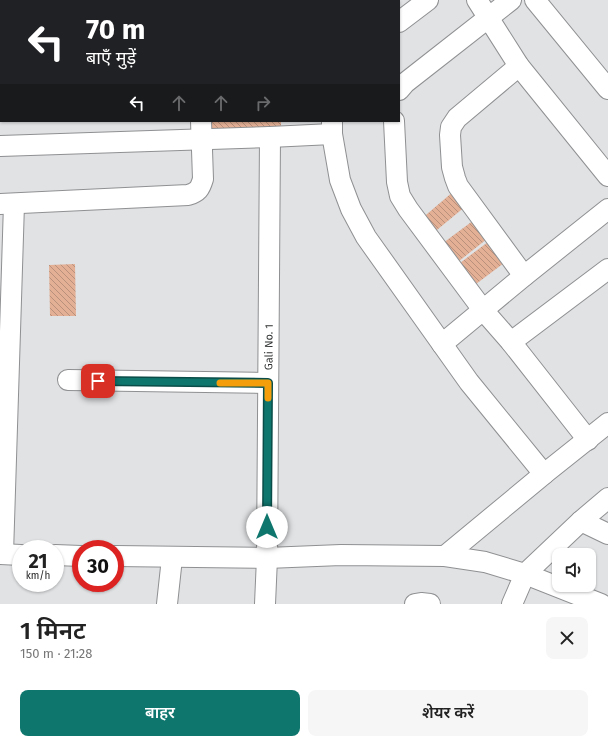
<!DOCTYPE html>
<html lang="hi">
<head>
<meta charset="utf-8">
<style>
	:root { --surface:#fff; --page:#f6f6f6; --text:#222; --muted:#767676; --accent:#0f766e }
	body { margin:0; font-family:"Fira Sans","Noto Sans Devanagari",sans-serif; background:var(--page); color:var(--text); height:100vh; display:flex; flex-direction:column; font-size:15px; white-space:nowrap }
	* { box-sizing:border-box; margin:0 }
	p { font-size:13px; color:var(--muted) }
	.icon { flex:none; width:22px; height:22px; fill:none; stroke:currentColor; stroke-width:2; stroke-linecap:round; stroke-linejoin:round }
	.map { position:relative; height:604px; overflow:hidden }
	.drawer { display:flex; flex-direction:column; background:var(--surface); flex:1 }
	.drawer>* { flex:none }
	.hud { position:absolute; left:0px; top:0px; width:400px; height:122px; box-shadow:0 1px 3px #0004; background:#202124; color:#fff; overflow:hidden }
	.buttons { position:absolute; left:552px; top:548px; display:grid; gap:8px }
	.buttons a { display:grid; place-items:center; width:44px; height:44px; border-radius:8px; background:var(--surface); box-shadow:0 1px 3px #0004; font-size:20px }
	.speed { position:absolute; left:12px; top:540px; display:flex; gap:8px; font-size:20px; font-weight:700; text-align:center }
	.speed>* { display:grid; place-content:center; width:52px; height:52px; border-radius:50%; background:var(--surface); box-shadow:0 1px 3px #0004; line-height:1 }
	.speed small { font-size:10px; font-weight:400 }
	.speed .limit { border:6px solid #d22; background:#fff; color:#111 }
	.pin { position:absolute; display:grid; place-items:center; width:34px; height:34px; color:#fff; margin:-17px; border-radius:8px; box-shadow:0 2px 6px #0006 }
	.me { position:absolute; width:44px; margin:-22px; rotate:0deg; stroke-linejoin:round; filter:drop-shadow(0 0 3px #0008) }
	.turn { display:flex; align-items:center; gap:14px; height:84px; padding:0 20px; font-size:18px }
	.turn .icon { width:52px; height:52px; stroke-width:2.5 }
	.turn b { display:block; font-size:28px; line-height:34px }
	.lanes { display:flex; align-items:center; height:38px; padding:0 20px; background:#0003; justify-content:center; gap:20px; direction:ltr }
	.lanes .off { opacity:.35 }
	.round { display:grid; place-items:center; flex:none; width:42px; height:42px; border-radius:8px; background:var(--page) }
	.overview { display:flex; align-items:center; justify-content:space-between; height:68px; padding:0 20px }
	h1 { font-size:24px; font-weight:600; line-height:30px }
	.action { display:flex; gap:8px; margin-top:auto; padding:8px 20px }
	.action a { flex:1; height:46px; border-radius:8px; background:var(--accent); color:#fff; font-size:16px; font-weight:600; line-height:46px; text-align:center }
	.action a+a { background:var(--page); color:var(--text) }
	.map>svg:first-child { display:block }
	.building { fill:url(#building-back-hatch) }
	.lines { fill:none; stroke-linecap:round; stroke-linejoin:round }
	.minor-casing { stroke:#8f9092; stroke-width:22 }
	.minor { stroke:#fff; stroke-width:20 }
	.route-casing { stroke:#0a4d48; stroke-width:10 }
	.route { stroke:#0f766e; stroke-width:7 }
	.slow { stroke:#f59e0b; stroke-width:7 }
	.labels { text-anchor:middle; stroke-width:4; stroke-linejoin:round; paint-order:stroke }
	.street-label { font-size:11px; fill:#2f3031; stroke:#edeff1 }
</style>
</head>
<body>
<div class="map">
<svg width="608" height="604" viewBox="0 0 608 604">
	<defs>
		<pattern id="building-back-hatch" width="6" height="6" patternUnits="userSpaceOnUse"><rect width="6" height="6" fill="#e3b096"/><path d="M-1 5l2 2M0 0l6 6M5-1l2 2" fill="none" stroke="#b8907b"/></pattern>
	</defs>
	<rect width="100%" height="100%" fill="#e0e2e4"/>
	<path class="building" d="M206 121H281V131L206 134Z
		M454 191 466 206 432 234 420 220Z
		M478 217 492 235 454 265 439 246Z
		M492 239 508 260 476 284 460 263Z
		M75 264 76 316H50L49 265Z"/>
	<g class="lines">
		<g class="minor-casing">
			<g id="minor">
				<path d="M82 0V1"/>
				<path d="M200 0V1"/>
				<path d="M477 0 519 66 608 176"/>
				<path d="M535 0 608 89"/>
				<path d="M399 22 428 0"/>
				<path d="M519 66 457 118 451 127 450 135 452 167 455 178 458 186 524 276"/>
				<path d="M399 90 405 83 511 0"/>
				<path d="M332 121V134L340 180 351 209 366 237 469 382 544 474 445 556"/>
				<path d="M394 121 397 182 400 196 408 209 483 310 524 276 608 209"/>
				<path d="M0 146 270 137 332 134"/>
				<path d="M0 204 188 195C198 192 200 189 203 179L201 121"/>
				<path d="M511 342 608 269"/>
				<path d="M442 344 483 310 511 342 588 440"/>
				<path d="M68 380 268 383"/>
				<path d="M544 474 608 423"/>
				<path d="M581 521 608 534"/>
				<path d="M0 554 21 555"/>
				<path d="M3 554 14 204"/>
				<path d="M55 555 81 556"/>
				<path d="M115 556 267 558 341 555 445 556 485 562 525 574 601 604"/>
				<path d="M167 604 172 558"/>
				<path id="s1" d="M265 604 267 558 270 137"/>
				<path d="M415 604 421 603 430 604"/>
				<path d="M512 604 525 574 581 521 608 498"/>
			</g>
		</g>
		<use href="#minor" class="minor"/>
	</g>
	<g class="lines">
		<g class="route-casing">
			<path id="route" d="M98 381 268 383 267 527"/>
		</g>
		<use href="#route" class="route"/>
		<path class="slow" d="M220 383H268V398"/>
	</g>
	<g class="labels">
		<g class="street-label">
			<text dy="4" stroke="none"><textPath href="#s1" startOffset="257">Gali No. 1</textPath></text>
		</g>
	</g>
</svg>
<div class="buttons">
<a><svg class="icon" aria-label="sound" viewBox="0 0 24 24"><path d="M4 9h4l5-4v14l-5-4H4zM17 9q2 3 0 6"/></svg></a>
</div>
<div class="speed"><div>21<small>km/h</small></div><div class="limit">30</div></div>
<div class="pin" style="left:98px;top:381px;background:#d93025"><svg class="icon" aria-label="arrive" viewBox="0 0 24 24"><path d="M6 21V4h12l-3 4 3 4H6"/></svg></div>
<svg class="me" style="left:267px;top:527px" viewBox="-20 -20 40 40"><circle r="19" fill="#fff"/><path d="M0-13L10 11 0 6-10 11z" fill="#0f766e"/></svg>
<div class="hud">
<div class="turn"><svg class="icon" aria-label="left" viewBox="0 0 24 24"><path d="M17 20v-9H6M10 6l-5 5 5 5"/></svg><div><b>70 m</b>बाएँ मुड़ें</div></div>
<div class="lanes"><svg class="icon" aria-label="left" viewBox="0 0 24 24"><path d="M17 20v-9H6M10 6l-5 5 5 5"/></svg><svg class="icon off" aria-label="ahead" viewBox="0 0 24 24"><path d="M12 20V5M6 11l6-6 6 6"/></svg><svg class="icon off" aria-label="ahead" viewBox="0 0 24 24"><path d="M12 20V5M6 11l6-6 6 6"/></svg><svg class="icon off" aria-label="right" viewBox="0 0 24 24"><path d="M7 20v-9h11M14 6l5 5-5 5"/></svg></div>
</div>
</div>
<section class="drawer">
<div class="overview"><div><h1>1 मिनट</h1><p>150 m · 21:28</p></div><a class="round"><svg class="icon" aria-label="close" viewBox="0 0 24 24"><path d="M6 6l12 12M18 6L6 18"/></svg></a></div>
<div class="action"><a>बाहर</a><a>शेयर करें</a></div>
</section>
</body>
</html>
